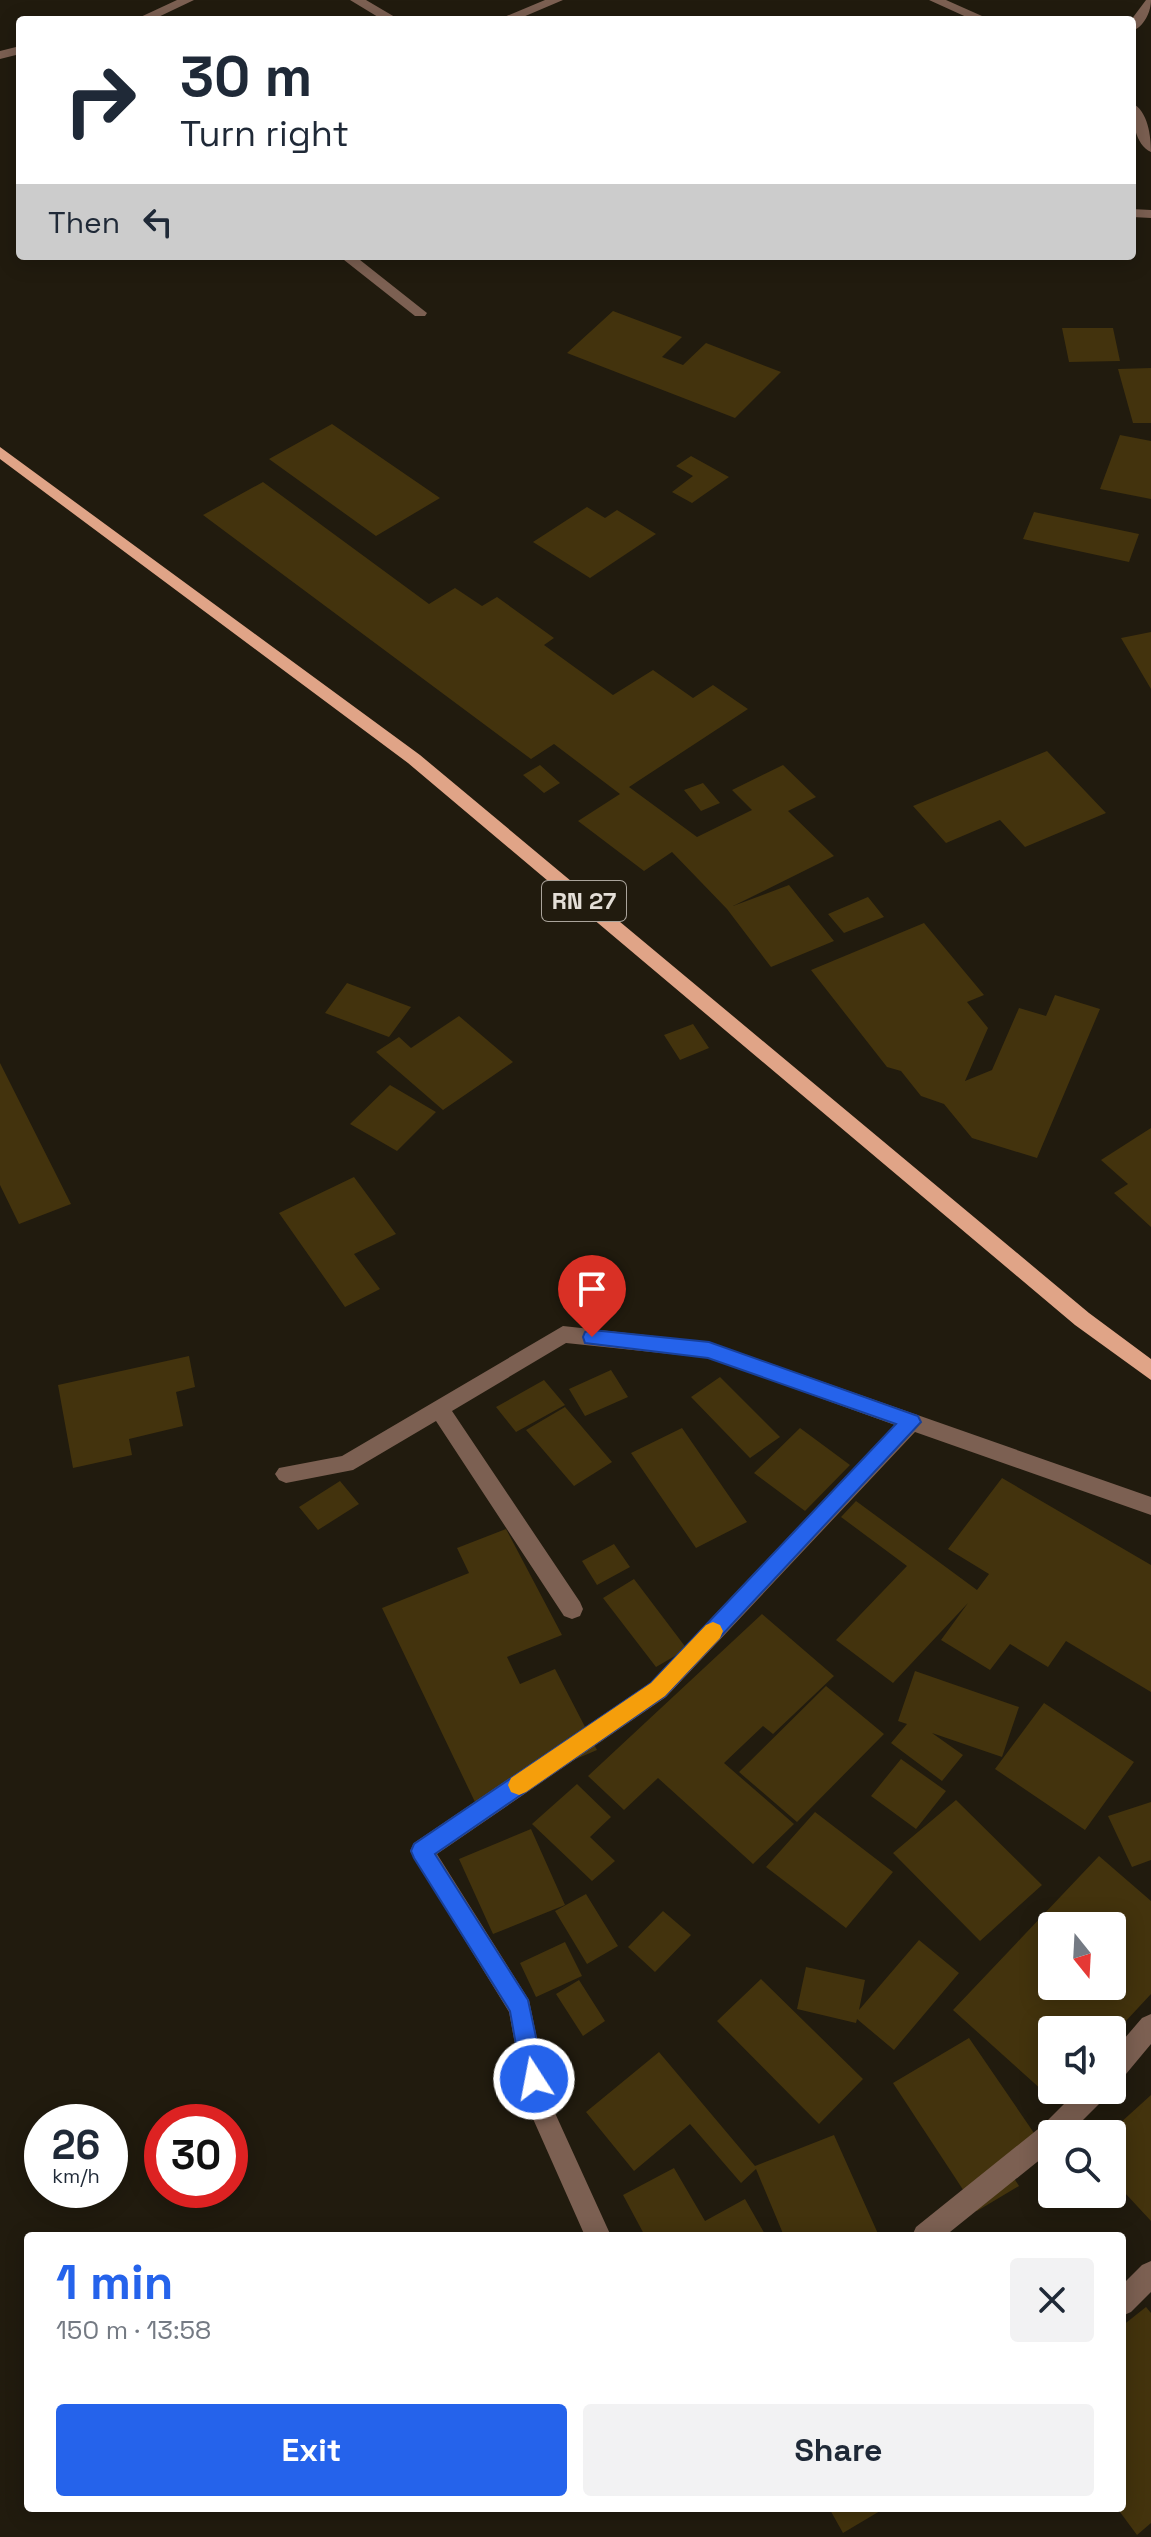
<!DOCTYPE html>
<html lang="en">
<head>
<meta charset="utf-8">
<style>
	:root { --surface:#fff; --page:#f2f2f3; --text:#1f2937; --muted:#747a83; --accent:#2563eb }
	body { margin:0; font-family:"Space Grotesk",sans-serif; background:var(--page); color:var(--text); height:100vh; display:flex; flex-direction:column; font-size:30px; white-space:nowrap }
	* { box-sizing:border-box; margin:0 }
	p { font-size:26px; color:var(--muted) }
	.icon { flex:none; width:44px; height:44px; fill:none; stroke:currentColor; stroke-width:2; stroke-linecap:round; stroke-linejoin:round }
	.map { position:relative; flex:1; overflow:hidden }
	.details { position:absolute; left:24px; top:2232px; width:1102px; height:280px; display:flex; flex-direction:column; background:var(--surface); border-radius:8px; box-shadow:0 4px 20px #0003 }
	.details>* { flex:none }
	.guide { position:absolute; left:16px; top:16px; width:1120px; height:244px; border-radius:8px; box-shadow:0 4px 20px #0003; background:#fff; color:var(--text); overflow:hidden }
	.needle { width:52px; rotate:162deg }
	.buttons { position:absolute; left:1038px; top:1912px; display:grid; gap:16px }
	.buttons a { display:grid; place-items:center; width:88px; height:88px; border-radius:8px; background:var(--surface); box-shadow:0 4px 20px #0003; font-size:40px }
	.speed { position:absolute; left:24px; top:2104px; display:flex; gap:16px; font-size:40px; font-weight:700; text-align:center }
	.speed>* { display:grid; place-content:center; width:104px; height:104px; border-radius:50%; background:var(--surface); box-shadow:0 4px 20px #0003; line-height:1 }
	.speed small { font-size:20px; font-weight:400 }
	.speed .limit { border:12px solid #d22; background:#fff; color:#111 }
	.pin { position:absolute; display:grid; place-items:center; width:68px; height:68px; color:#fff; margin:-82px -34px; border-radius:50% 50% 50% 0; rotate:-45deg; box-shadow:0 0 8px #0007 }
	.pin .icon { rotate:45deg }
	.me { position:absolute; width:88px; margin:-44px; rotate:349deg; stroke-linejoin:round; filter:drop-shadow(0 0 6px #0008) }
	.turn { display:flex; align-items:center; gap:28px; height:168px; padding:0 32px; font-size:36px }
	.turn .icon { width:104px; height:104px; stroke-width:2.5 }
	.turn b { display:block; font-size:56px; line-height:68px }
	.then { display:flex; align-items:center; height:76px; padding:0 32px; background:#0003; gap:16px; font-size:30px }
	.round { display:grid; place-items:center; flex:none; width:84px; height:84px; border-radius:8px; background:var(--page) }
	.headline { display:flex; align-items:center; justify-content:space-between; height:136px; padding:0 32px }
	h1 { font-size:48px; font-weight:600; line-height:60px; color:var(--accent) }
	.action { display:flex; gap:16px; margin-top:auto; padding:16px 32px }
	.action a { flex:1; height:92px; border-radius:8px; background:var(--accent); color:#fff; font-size:32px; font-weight:600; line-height:92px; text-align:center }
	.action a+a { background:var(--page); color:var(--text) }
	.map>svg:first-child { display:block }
	.building { fill:#43330d; fill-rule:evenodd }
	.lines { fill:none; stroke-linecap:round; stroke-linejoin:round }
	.minor { fill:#7c6052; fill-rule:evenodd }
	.major { fill:#e0a487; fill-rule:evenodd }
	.route { fill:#2563eb; stroke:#184099; stroke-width:2 }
	.slow { fill:#f59e0b }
	.labels { text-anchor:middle; stroke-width:6; stroke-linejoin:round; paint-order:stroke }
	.shield { fill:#211b0e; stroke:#aaa49b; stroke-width:2 }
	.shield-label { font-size:24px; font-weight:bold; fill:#e4dfd7 }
</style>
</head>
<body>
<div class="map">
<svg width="1151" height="2537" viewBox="0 0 1151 2537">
	<rect width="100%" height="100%" fill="#211b0e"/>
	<path class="building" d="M613 311 682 337 662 357 683 365 706 343 781 372 735 418 567 353Z
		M1062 328H1113L1120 361 1069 362Z
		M1151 368V423H1133L1118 369Z
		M332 424 440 498 376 536 269 459Z
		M1120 435 1151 441V499L1100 489Z
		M691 456 729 477 692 503 672 492 693 476 676 466Z
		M263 482 429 604 455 588 482 606 497 597 554 638 544 645 613 695 653 670 693 698 713 685 748 709 629 787 697 837 752 810 732 790 783 765 816 797 788 811 834 856 733 906 789 885 834 941 771 967 727 909 672 852 644 871 578 821 620 794 554 744 531 759 203 515Z
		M587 507 605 518 617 510 656 534 590 578 533 542Z
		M1034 512 1139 534 1129 562 1023 539Z
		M1151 632V689L1121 638Z
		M1047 751 1106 813 1025 847 1000 820 946 843 913 806Z
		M540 765 560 783 544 793 523 775Z
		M703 783 720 803 701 811 684 790Z
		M868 897 884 917 844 933 828 914Z
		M924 923 984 995 967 1002 988 1028 965 1081 992 1070 1019 1008 1046 1016 1055 995 1100 1009 1037 1158 972 1138 944 1104 921 1096 901 1071 887 1067 811 970Z
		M347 983 411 1007 389 1037 325 1013Z
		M459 1016 513 1062 443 1110 376 1052 399 1037 411 1048Z
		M693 1024 709 1048 680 1060 664 1035Z
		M0 1063 71 1204 19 1224 0 1185Z
		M390 1085 436 1112 397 1151 350 1124Z
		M1151 1128V1227L1114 1193 1128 1184 1101 1160Z
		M354 1177 396 1234 354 1254 380 1289 345 1307 279 1213Z
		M189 1356 195 1387 176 1392 183 1426 129 1439 132 1455 73 1468 58 1385Z
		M611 1370 628 1397 585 1416 569 1389Z
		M720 1377 780 1437 750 1458 691 1397Z
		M544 1380 565 1405 516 1432 496 1407Z
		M565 1407 612 1462 574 1486 526 1430Z
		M682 1428 747 1522 696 1548 631 1453Z
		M800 1428 850 1465 805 1511 754 1473Z
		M1002 1478 1151 1565V1692L1066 1641 1048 1667 1010 1644 990 1670 941 1640 968 1603 893 1683 836 1640 907 1566 841 1517 856 1501 977 1590 989 1574 948 1549Z
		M340 1481 359 1504 318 1530 299 1507Z
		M506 1529 562 1635 507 1657 520 1684 555 1669 597 1750 475 1802 382 1608 469 1573 457 1548Z
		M614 1544 630 1567 597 1585 582 1561Z
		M634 1579 687 1649 656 1667 603 1598Z
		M762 1614 834 1676 773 1734 763 1726 724 1763 794 1824 753 1864 658 1778 624 1810 588 1776Z
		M915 1671 1019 1707 1002 1757 932 1733 963 1755 942 1781 891 1743 907 1724 898 1721Z
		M826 1686 884 1734 797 1822 739 1772Z
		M1044 1703 1134 1762 1085 1830 995 1769Z
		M901 1759 946 1791 916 1829 871 1796Z
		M577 1784 611 1817 590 1837 615 1861 592 1881 532 1824Z
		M956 1800 1042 1885 980 1941 893 1853Z
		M1151 1802V1860L1132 1867 1108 1816Z
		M815 1812 893 1872 846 1928 766 1867Z
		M531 1829 565 1905 493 1934 459 1859Z
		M1099 1856 1151 1901V1994L1112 2036V2030H1052V2090H1062L1053 2100 953 2010ZM1052 1926H1112V1986H1052Z
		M586 1894 618 1946 587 1964 555 1911Z
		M663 1911 691 1935 655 1972 628 1947Z
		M919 1940 959 1973 894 2050 857 2019 856 2023 797 2009 806 1967 865 1980 859 2010Z
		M565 1942 582 1976 536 1997 520 1963Z
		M761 1979 863 2079 819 2124 717 2021Z
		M579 1980 605 2021 583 2036 556 1994Z
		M969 2038 1047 2152 1012 2175 1019 2186 977 2211 893 2083Z
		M659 2052 755 2166 834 2135 879 2236H784L756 2169 741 2183 690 2124 634 2171 586 2112Z
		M1151 2095V2221L1112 2179V2134H1108Z
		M674 2168 705 2221 745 2199 766 2236H645L623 2195Z
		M1146 2307 1151 2313V2523L1137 2535 1117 2508H1122V2326Z
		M829 2508H885L843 2533Z"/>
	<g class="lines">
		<path class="minor" d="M177 0H194L152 20H134Z
			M350 0H366L400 20H383Z
			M545 0H563L516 20H497Z
			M929 0H946L991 20H973Z
			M1146 0H1151C1151 12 1144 27 1132 31L1131 20Z
			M20 46V54L0 59V51Z
			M1132 103C1148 111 1151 136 1151 152 1135 145 1132 119 1132 103Z
			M1132 209 1151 210V218L1132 217Z
			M339 256H355L427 313 425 316H415Z
			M563 1326 709 1342 1151 1497V1515L915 1432 666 1697 437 1854 529 2000 550 2102 611 2236H585L526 2103 509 2012 410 1851 414 1843 650 1683 895 1425 709 1358 566 1343 452 1411 580 1602 583 1609 580 1616 572 1619 564 1616 436 1421 353 1470 286 1483 279 1480 275 1474 279 1468 342 1456Z
			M1151 2014V2044L1121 2080 1112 2083V2053L1142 2018Z
			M1078 2090H1107L1104 2099 1069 2134H1052V2150L945 2236H912L916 2227 1043 2125Z
			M1151 2261V2292L1131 2312 1122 2316V2285L1142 2265Z"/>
		<path class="major" d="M0 447 420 755 1089 1313 1151 1359V1380L1075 1325 408 763 0 459Z"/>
	</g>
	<path class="route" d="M592 1330 709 1342 918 1416 921 1422 665 1696 435 1854 528 2000 545 2079 541 2087 534 2090 526 2087 522 2079 510 2011 414 1858 411 1851 414 1844 651 1683 896 1424 708 1358 585 1343 583 1337 585 1332Z"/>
	<path class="slow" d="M713 1622 720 1625 723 1631 720 1638 665 1696 526 1792 519 1795 511 1792 508 1785 511 1778 651 1683 706 1625Z"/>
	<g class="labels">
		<rect class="shield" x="542" y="881" width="84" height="40" rx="6"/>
		<g class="shield-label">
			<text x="584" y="909">RN 27</text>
		</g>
	</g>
</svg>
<div class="buttons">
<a><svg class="needle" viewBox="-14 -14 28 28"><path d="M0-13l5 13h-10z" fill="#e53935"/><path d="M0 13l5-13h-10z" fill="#747a83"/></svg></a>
<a><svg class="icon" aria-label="sound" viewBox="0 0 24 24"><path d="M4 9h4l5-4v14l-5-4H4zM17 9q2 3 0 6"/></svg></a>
<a><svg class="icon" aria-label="search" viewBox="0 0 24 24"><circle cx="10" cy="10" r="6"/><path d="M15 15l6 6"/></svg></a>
</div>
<div class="speed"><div>26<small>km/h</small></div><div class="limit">30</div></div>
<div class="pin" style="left:592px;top:1337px;background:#d93025"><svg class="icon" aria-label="arrive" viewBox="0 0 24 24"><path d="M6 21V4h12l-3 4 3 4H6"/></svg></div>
<svg class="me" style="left:534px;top:2079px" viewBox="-20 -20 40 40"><circle r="17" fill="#2563eb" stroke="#fff" stroke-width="3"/><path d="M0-11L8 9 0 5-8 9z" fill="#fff"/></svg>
<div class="guide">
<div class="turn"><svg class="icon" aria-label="right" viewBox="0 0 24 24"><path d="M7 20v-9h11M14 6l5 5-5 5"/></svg><div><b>30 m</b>Turn right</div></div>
<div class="then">Then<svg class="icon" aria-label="left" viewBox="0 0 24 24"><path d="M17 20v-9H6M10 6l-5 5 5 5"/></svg></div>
</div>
<section class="details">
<div class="headline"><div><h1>1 min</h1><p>150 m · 13:58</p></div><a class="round"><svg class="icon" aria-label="close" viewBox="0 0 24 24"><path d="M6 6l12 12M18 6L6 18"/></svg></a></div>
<div class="action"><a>Exit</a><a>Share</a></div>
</section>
</div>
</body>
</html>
